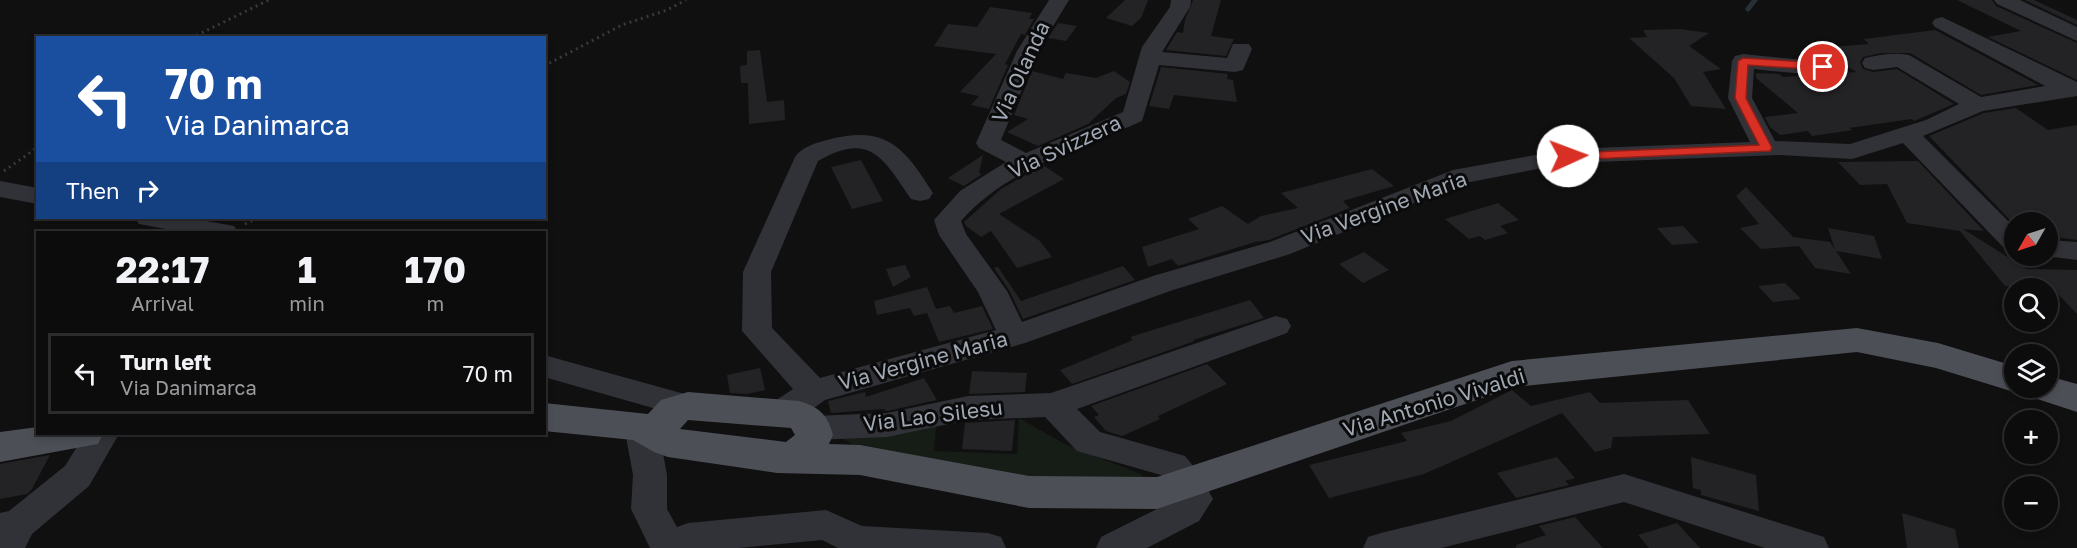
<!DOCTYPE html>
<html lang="en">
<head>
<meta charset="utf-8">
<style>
	:root { --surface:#0c0c0d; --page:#1a1a1b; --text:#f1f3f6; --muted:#9a9b9d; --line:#2c2c2e }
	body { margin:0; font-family:"Golos Text",sans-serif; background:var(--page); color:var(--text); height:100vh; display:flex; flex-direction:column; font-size:22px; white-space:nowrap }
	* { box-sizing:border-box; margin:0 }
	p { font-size:20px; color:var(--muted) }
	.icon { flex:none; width:33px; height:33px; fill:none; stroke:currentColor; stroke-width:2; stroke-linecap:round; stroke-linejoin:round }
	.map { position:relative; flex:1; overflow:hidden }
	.drawer { position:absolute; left:36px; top:231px; width:510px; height:204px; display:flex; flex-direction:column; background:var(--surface); border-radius:0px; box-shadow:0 3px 9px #0003,0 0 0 2px var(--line) }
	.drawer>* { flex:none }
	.guide { position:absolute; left:36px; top:36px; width:510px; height:183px; border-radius:0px; box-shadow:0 3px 9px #0003,0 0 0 2px var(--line); background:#1a4fa0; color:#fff; overflow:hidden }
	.needle { width:39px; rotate:231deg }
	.tools { position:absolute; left:2004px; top:212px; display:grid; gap:12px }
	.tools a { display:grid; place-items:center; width:54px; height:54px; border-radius:50%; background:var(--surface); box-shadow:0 3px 9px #0003,0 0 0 2px var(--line); font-size:30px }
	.pin { position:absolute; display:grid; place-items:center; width:51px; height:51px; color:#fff; margin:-26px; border:3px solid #fff; border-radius:50%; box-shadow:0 2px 6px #0007 }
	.me { position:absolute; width:66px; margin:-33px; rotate:88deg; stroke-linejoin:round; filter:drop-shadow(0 0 4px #0008) }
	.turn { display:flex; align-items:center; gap:21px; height:126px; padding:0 30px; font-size:27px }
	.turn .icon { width:78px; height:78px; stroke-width:2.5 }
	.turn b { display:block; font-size:42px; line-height:51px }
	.then { display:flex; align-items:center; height:57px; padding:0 30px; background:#0003; gap:12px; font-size:22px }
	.eta { display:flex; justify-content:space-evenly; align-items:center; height:102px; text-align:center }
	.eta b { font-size:36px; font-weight:700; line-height:42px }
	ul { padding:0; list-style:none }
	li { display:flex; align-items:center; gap:18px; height:81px; margin:0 12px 9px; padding:0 18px; border:3px solid var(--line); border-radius:0px }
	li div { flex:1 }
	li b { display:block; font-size:22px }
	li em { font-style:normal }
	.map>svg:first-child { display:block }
	.green { fill:#161c16 }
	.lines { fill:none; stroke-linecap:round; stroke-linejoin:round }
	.stream { stroke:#263036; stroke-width:5 }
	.building { fill:#232326 }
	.path { stroke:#37393e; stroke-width:3; stroke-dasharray:2 4; stroke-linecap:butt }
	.minor { fill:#313237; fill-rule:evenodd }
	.major { fill:#4c4f56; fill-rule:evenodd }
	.route { fill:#d93025; stroke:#8d1f18; stroke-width:1.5 }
	.labels { text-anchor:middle; stroke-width:6; stroke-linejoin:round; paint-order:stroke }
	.street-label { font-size:21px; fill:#a0a8b3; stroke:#0b0b0c }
</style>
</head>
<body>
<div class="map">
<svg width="2077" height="548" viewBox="0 0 2077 548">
	<rect width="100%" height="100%" fill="#101011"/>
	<path class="green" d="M937 418 934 451 1017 454 1019 418 1065 444 1143 475 1126 489 877 460 836 434Z"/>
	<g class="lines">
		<path class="stream" d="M1748 9 1755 0"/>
	</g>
	<path class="building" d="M1125 0H1148L1141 18 1132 26 1106 18Z
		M1193 0H1221L1211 36 1234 39 1226 56 1166 50 1177 32 1183 33 1185 20Z
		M1957 0H1992L1996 6 2077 43V80L1988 37 2021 31Z
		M2025 0H2034L2077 20V25Z
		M990 7 1032 13 1029 19H1034L1025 35 1021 34 1005 64 1008 65 989 109 971 105 979 96 960 92 996 54 934 46 948 24 977 27Z
		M1058 23 1077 26 1066 41 1048 38Z
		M1680 29 1709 33 1689 46 1721 69 1703 72 1726 109 1691 106 1674 78 1629 38 1647 37 1643 30Z
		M1935 30 2038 85 1981 95 1910 53H1881L1863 57 1860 62 1863 69 1873 72 1897 69 1954 104 1914 121 1912 119 1849 128 1853 130 1812 136 1808 131 1780 135 1770 127 1765 117 1798 113 1756 78V73L1779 74 1783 77 1856 72 1848 67 1846 59 1834 58 1818 48 1869 44 1864 39Z
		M760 50 767 102 784 100 785 120 749 124 748 83H741L740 66 747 65V51Z
		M1161 67 1228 74 1227 79 1233 80 1237 102 1174 95 1169 109 1149 106Z
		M1032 71 1063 79 1066 73 1096 78 1114 71 1130 82 1126 94 1116 98 1088 124 1038 146 1007 132 1028 119 1014 115Z
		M2016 108 2048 130 2077 125V240L2048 236V222H2014V224L1929 136 1984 113Z
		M983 155 979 173 982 174 964 186 948 178Z
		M861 160 883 201 852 209 831 167Z
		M1918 161 1984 231 1963 229 2027 269 2077 270V314L2052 288 2005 286 1960 231 1907 223 1887 184 1860 185 1838 162Z
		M1043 165 1064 179 999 214 1040 241 1052 257 1017 268 991 231 981 237 966 226 964 222 1001 189Z
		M1372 169 1394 186 1343 201 1350 208 1269 240 1255 242 1178 266 1172 259 1148 267 1142 247 1199 229 1188 219 1222 206 1248 224 1261 216 1298 208 1281 193Z
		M1746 187 1793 237 1830 242 1835 250 1828 228 1874 236 1882 259 1836 251 1851 274 1815 268 1799 246 1761 249 1740 228 1759 224 1736 196Z
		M1498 203 1519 220 1500 226 1508 233 1485 240 1480 236 1469 239 1445 219Z
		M1683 226 1699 243 1672 245 1657 228Z
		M1364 252 1389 270 1363 283 1339 264Z
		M905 265 911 277 893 287 886 269Z
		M1123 266 1135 280 1023 319 1009 290 994 268 998 267 1021 301Z
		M1785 283 1801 299 1773 302 1758 286Z
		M927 287 936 309 950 306 954 313 982 306 993 329 939 342 927 313 914 316 910 308 877 315 874 301Z
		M1250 300 1264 318 1193 340 1195 341 1072 384 1060 370 1133 340 1130 337Z
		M1207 364 1227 384 1158 416 1160 419 1122 436 1106 431 1094 417 1099 415 1091 406Z
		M760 368 765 390 747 394 730 393 727 375Z
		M972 371 1027 373 1025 392 969 394Z
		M924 378 937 400 887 411 883 409 831 413 828 401 865 392 866 397Z
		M1512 390 1531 406 1590 392 1600 403 1688 400 1710 434 1613 437 1611 448 1595 452 1562 413 1424 474 1329 498 1309 465 1407 441 1401 433 1451 421Z
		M1015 420 1012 451 962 449 965 423Z
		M50 455 32 489 27 494 0 499V464Z
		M1557 457 1575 478 1565 481 1569 485 1516 498 1497 473Z
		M1691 457 1756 475 1759 511 1701 495V490L1693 488Z
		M1902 513 1955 529 1959 548H1907Z
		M1575 517 1603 548H1516V545L1546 535 1539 526Z
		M1677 523 1700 548H1649L1638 535Z"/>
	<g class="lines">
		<path class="path" d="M191 38 269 0
			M544 66 622 25 667 10 686 0
			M4 171 38 147
			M245 224 257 218"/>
		<path class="minor" d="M1049 0H1069L1038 51 1001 140 1026 153 1123 112 1142 47 1170 7 1171 0H1191L1190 7 1162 52 1227 58 1233 44H1249L1252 49 1243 70 1235 72 1159 65 1142 121C1080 149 1007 168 961 221L966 234 1007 291 1022 322 1153 276 1270 242 1453 170 1568 149 1750 142 1728 98 1732 61 1735 56 1743 54 1804 60H1844L1847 65 1844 70C1814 77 1783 72 1754 69L1752 98 1775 141 1850 144 1926 120 1959 104 1897 67 1873 70 1865 68 1862 63 1865 58C1879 55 1895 52 1909 55L1981 97 2045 86 1935 27 1932 23 1935 19 1942 17 2077 82V96L1983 111 1923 136 2014 227V251L2004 248 1903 143 1852 159 1780 155 1568 163 1460 184 1290 254 1173 290 1025 343 825 400 793 423 781 426 769 423 765 414 769 405 793 389 742 331 743 272 795 157C802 147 815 143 827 140 886 124 904 147 933 193L929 199 920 201 911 199C884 160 871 130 818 161L771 272 772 328 820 378 996 330 978 292 939 235 934 220 960 191 1006 162 979 148 976 143 1017 51Z
			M1994 0H2020L2077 27V41L1997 4Z
			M0 181 38 188V204L0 197Z
			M135 218H190L234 226 238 232H182L139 224Z
			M2048 240 2077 242V260L2038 255H2048Z
			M1276 316 1287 319 1291 326 1287 333 1077 409 1100 432 1185 456 1199 473 1213 499 1199 521 1147 548H1096L1101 537 1173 501 1176 497 1161 475 1077 451 1045 417 968 420 887 437 814 440 802 437 797 428 802 419 814 416 887 413 968 396 1051 393Z
			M544 355 699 398 704 406 699 414 688 418 544 377Z
			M641 414 653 417 658 426 667 475V509L677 527 688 523 826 510 862 526 988 533 1001 537 1006 548H838L822 540 739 548H650L631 509 633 475 624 426 629 417Z
			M85 434H119L89 486 32 534 25 548H0V513L9 511 65 466Z
			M1624 474 1824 537 1829 548H1765L1624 502 1441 548H1363L1368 537 1381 533Z"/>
		<path class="major" d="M1857 328 1938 343 2014 366V387H2048V376L2077 384V412L2028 396 2024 389 2014 392 1936 368 1857 352 1515 387 1157 509 1029 508 860 475 777 473 668 457 654 452 633 440 544 431V403L648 414 661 400 688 392 799 401C819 407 828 415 833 435L829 444 860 445 1029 476 1157 477 1512 361ZM688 420 791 428 795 435 786 442 680 429Z
			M38 427V434H103L98 444 0 462V432Z"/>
	</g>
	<path class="route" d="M1743 58 1823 63 1828 67 1823 70 1748 65 1746 98 1772 148 1770 151 1568 160 1562 156 1568 153 1759 145 1735 98 1738 61Z"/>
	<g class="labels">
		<g class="street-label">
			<text transform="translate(1021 72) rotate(-65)" y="7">Via Olanda</text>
			<text transform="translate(1065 147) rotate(-25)" y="7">Via Svizzera</text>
			<text transform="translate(1384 208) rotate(-20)" y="7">Via Vergine Maria</text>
			<text transform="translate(923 361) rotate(-15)" y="7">Via Vergine Maria</text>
			<text transform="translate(1434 403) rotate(-17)" y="7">Via Antonio Vivaldi</text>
			<text transform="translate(933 416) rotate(-7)" y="7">Via Lao Silesu</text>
		</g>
	</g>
</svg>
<div class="tools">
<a><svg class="needle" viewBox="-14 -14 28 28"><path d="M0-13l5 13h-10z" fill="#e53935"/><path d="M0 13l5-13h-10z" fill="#9a9b9d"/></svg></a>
<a><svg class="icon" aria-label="search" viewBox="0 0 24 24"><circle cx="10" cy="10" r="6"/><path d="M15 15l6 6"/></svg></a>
<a><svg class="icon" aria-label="layers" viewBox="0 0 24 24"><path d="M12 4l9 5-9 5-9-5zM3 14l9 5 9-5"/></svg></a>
<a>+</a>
<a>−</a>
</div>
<div class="pin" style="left:1823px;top:67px;background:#d93025"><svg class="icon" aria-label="arrive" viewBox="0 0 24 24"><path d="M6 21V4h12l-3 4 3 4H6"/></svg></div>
<svg class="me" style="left:1568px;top:156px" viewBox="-20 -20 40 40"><circle r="19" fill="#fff"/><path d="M0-13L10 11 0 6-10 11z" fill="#d93025"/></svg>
<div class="guide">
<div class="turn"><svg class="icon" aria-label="left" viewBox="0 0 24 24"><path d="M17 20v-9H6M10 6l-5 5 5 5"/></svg><div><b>70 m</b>Via Danimarca</div></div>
<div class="then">Then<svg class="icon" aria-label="right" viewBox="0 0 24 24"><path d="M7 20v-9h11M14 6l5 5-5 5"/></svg></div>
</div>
<section class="drawer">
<div class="eta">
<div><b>22:17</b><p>Arrival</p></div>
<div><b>1</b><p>min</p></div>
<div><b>170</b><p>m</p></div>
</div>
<ul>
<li><svg class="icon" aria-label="left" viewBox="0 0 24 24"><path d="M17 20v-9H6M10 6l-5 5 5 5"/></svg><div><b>Turn left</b><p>Via Danimarca</p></div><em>70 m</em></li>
</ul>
</section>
</div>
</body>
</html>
